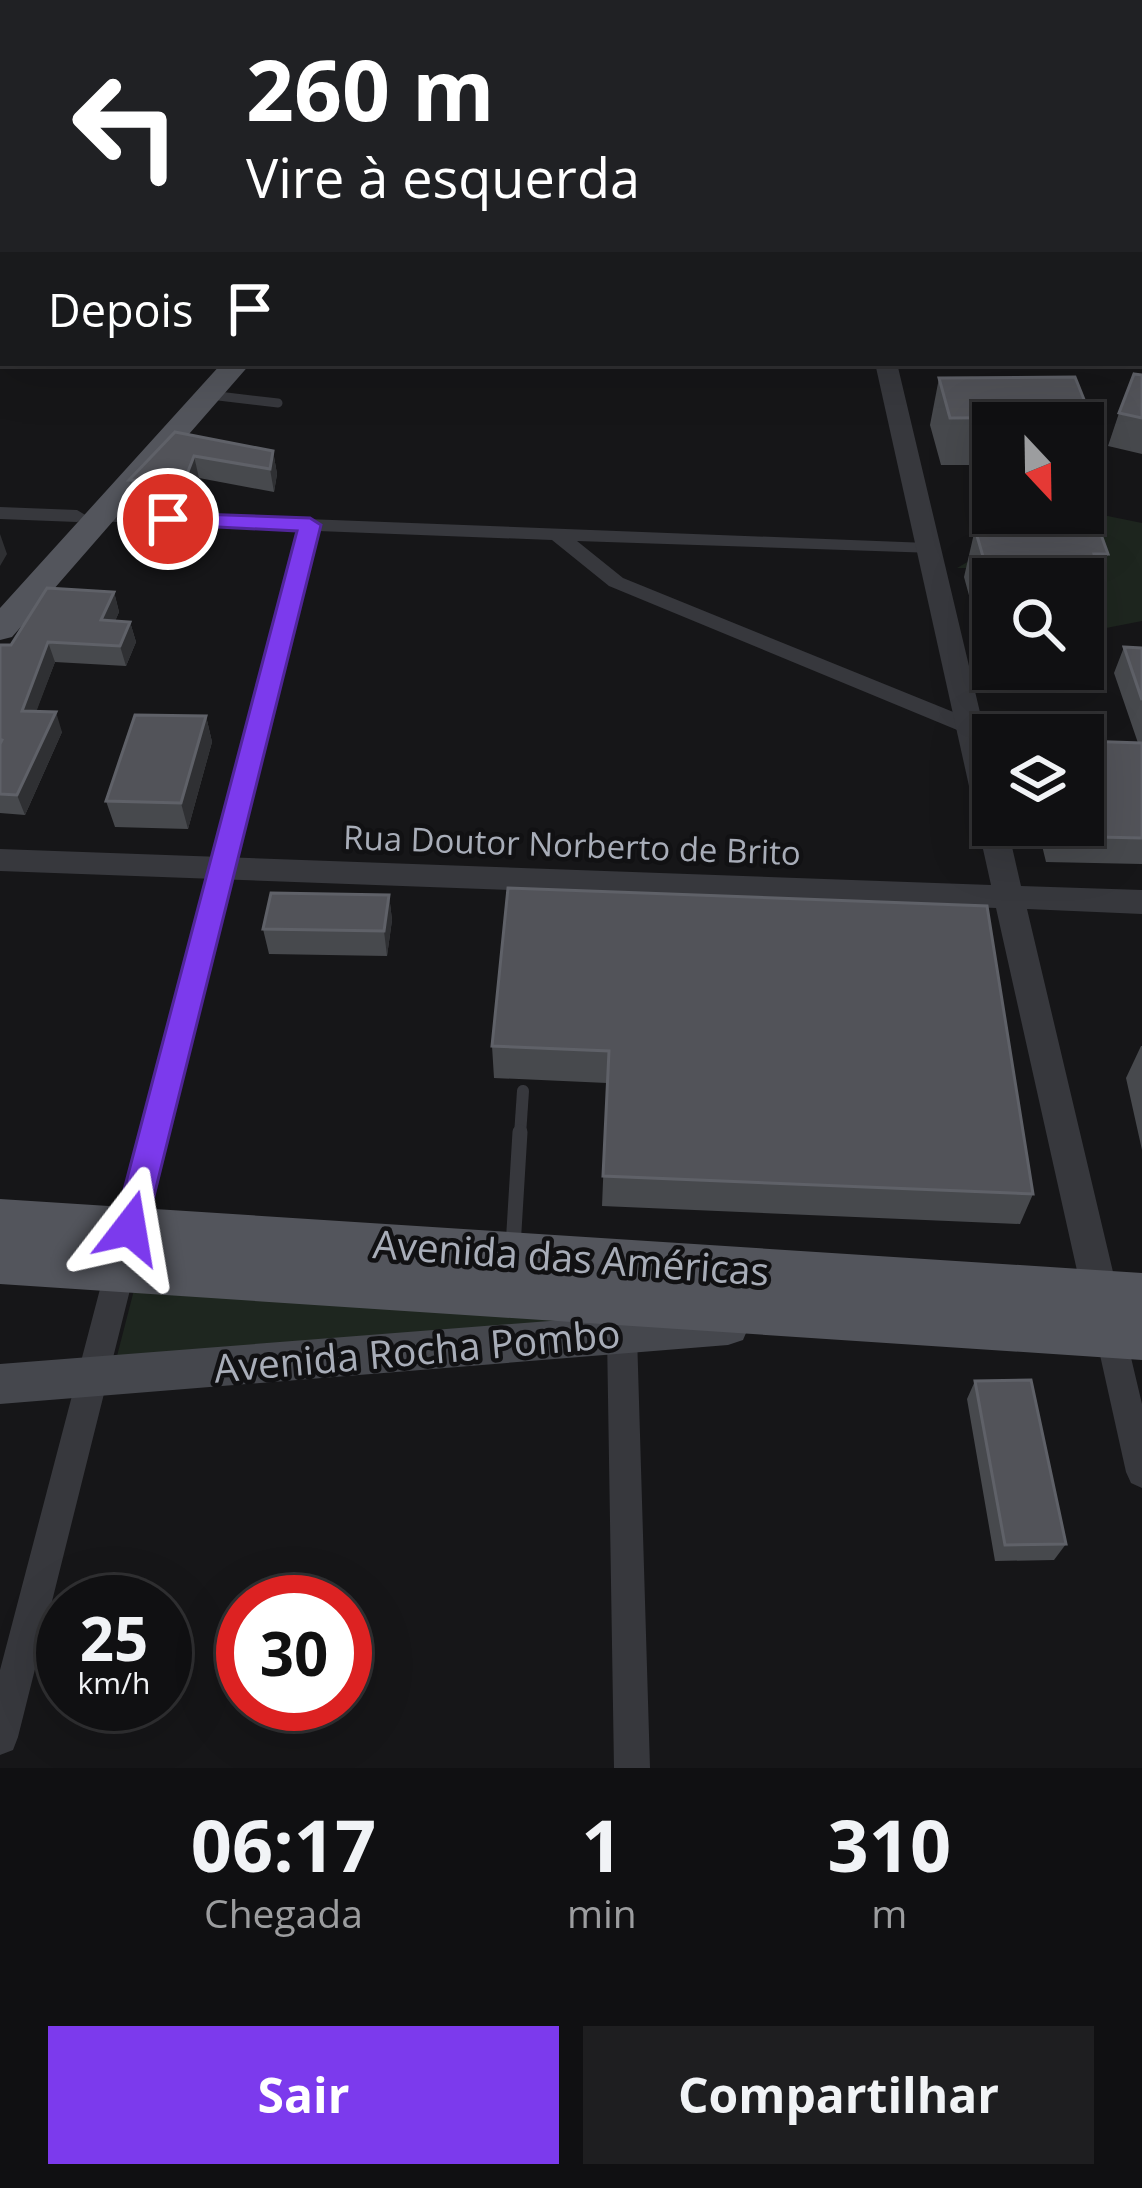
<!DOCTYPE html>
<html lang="pt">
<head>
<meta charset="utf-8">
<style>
	:root { --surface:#101012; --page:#1e1e20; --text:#f1f3f6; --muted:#9c9d9f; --line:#303032; --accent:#7c3aed }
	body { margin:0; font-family:"Open Sans",sans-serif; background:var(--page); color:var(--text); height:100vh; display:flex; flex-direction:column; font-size:45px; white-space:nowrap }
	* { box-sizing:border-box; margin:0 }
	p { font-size:39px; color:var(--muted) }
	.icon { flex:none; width:66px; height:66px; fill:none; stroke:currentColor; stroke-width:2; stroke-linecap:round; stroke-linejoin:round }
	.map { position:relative; height:1768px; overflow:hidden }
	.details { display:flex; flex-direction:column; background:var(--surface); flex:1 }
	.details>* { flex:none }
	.top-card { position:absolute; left:0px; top:0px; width:1143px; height:366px; box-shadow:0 12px 48px #0002,0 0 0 3px var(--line); background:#202124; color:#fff; overflow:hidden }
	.needle { width:78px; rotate:158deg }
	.controls { position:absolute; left:972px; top:402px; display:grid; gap:24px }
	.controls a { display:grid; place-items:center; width:132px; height:132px; border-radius:0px; background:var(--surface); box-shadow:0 12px 48px #0002,0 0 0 3px var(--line); font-size:60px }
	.speed { position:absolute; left:36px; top:1575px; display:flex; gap:24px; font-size:60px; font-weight:700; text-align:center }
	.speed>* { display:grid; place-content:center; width:156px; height:156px; border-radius:50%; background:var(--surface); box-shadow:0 12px 48px #0002,0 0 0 3px var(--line); line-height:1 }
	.speed small { font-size:30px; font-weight:400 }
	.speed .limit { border:18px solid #d22; background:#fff; color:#111 }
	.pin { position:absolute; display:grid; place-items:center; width:102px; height:102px; color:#fff; margin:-51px; border:6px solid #fff; border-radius:50%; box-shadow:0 3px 12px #0007 }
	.me { position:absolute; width:132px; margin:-66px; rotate:14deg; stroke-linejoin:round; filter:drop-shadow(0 0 9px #0008) }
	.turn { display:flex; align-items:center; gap:42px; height:252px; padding:0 48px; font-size:54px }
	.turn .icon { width:156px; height:156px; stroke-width:2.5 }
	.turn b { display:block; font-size:84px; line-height:102px }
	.then { display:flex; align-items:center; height:114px; padding:0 48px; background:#0003; gap:24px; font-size:45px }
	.eta { display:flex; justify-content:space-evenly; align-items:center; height:204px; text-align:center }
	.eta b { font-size:72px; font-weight:700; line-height:84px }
	.primary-button { display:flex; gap:24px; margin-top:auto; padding:24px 48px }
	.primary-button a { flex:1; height:138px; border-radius:0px; background:var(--accent); color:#fff; font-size:48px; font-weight:700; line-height:138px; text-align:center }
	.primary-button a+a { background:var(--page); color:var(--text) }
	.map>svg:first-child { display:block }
	.green { fill:#1e261f }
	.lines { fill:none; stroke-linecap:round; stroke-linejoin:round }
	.service-far2 { stroke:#37383d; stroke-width:9 }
	.service-far1 { stroke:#37383d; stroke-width:12 }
	.service { stroke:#37383d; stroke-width:15 }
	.pedestrian { fill:#37383d; fill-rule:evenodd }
	.minor { fill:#37383d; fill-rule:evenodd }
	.tertiary { fill:#37383d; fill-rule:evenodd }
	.secondary { fill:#45474d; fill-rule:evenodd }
	.primary { fill:#53555c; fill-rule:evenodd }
	.wall { fill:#47494d }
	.shaded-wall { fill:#2f3033 }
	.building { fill:#525359; stroke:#5f6168; stroke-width:3 }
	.route { fill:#7c3aed; stroke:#51269a; stroke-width:3 }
	.labels { text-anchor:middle; stroke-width:9; stroke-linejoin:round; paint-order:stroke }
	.street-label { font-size:33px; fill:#a8adb8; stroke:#111113 }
	.near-street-label { font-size:39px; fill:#a8adb8; stroke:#111113 }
</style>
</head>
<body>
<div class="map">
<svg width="1142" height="1768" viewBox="0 0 1142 1768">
	<rect width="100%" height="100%" fill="#161618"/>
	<path class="green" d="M1083 511 1142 523V621L1101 629 1094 569 957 568 1053 513Z
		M134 1290 589 1320 116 1360Z"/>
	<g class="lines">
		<path class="service-far2" d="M210 395 278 403"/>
		<path class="service-far1" d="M520 1135 523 1091"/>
		<path class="service" d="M513 1247 520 1132"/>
		<path class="pedestrian" d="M714 0H724L725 1 717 3Z"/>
		<path class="minor" d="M3 321V336L0 337V322Z
			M1140 345H1142V355H1140Z
			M0 507 77 510 87 516 77 522 0 519Z
			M100 511 928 543 938 549 935 553 577 541 623 578 978 722 981 727 978 732H962L609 586 552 540 318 531 144 1229 140 1238 130 1242 120 1238 116 1229 299 530 93 521 90 517Z
			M120 1257 130 1261 135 1270 18 1737 13 1750 0 1755V1670L105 1270 110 1261Z
			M1109 1314 1120 1318 1124 1328 1142 1404V1488L1131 1483 1126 1472 1094 1328 1098 1318Z
			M622 1321 633 1325 637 1335 650 1768H614L607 1335 611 1325Z"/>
		<path class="tertiary" d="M794 0H810V3H794Z
			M875 363H897L993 767V825H1007L1021 886 1142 890V914L1027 909 1118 1293 1113 1305 1100 1310 1087 1305 1082 1293 996 908 0 871V849L991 885Z"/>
		<path class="secondary" d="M0 76H3V86H0Z
			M0 194H3V206H0Z
			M1140 217H1142V229H1140Z
			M1140 275 1142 276V291L1140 290Z
			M728 1307 743 1312 749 1326 743 1340 728 1345 0 1404V1364Z"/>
		<path class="primary" d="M427 0H447L426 3Z
			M222 363H251L12 637 0 640V608Z
			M0 1199 1142 1273V1360L0 1284Z"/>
	</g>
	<path class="wall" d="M0 0H394V3H3V39H0Z
		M989 0H1142V155H1140V3H990Z
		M1142 375V454L1108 446 1119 413Z
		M939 378 1091 417 1083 446V423H993V465H941L930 425Z
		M175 432 273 451 277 474 274 492 199 478 189 504 135 503 129 480Z
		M975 529 1108 554 1100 576 1104 587 1088 636 1083 635V579H993V633L979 632 964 577Z
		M114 592 119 612 115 621 130 622 136 642 126 666 55 662 36 711 62 732 25 815 0 813V645H11Z
		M1124 647 1142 648V864L1046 862 1037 825H1083L1138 743 1114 673Z
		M206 716 212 742 188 829 115 827 106 801Z
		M508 888 1033 1194 1020 1224 602 1206 607 1083 494 1078 492 1046Z
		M389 895 392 920 387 956 269 954 263 929Z
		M1141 1046H1142V1150L1126 1078Z
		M975 1381 1066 1544 1054 1560 995 1561 967 1399Z"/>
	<path class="shaded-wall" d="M273 451 277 474 274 492 270 469Z
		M194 456 199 478 189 504 184 482Z
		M0 534 7 554 0 566Z
		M114 592 119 612 107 640 101 620Z
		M130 622 136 642 126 666 120 646Z
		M48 642 55 662 29 731 22 711Z
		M56 712 62 732 25 815 17 795Z
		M206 716 212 742 188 829 181 803Z
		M389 895 392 920 387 956 384 931Z"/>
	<path class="building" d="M0 0H211L210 3H3V15H0Z
		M228 0H386L385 3H270L271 0Z
		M468 0H711V3H467Z
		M824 0H931L932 3H825Z
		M1002 0H1142V133H1140V3H1003Z
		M1134 374 1142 375V418L1119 413Z
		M1075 377 1091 417 950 418 939 378Z
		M175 432 273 451 270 469 194 456 184 482 129 480Z
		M975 529H1099L1108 554H1094L1104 587H1083V579H993V584H991Z
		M47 588 114 592 101 620 130 622 120 646 48 642 22 711 56 712 17 795 0 794V744L2 740 0 739V645H11Z
		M1124 647 1142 648V700Z
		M135 715 206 716 181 803 106 801Z
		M1083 741 1142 743V838L1054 836 1052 825H1083Z
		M508 888 987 906 1033 1194 603 1176 609 1051 492 1046Z
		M271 893 389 895 384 931 263 929Z
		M1031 1380 1066 1544 1005 1545 975 1381Z"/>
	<path class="route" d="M168 513 310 518 321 525 146 1228 141 1239 130 1243 118 1239 114 1228 297 531 160 524V515Z"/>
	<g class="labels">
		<g class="street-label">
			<text transform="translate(572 845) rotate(2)" y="12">Rua Doutor Norberto de Brito</text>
		</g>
		<g class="near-street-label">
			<text transform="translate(571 1258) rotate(4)" y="14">Avenida das Américas</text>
			<text transform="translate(417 1351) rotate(-5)" y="14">Avenida Rocha Pombo</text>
		</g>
	</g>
</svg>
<div class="controls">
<a><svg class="needle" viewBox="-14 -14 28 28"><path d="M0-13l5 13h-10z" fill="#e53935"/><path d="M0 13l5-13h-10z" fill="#9c9d9f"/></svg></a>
<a><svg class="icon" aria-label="search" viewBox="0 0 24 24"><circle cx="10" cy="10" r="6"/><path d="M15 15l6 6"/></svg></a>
<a><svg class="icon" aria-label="layers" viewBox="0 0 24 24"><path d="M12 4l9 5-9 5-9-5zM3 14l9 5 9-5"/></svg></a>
</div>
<div class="speed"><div>25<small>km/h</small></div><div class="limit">30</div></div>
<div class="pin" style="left:168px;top:519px;background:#d93025"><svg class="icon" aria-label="arrive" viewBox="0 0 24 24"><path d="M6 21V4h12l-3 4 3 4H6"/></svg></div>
<svg class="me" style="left:130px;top:1228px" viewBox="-20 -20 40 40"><path d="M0-17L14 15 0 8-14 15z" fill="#7c3aed" stroke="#fff" stroke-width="4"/></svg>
<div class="top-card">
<div class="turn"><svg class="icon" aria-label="left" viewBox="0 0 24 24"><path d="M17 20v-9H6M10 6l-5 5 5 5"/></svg><div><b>260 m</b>Vire à esquerda</div></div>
<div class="then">Depois<svg class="icon" aria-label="arrive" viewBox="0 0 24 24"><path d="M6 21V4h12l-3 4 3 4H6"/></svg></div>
</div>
</div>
<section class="details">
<div class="eta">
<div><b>06:17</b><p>Chegada</p></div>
<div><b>1</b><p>min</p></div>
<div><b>310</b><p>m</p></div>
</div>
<div class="primary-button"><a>Sair</a><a>Compartilhar</a></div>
</section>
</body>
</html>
